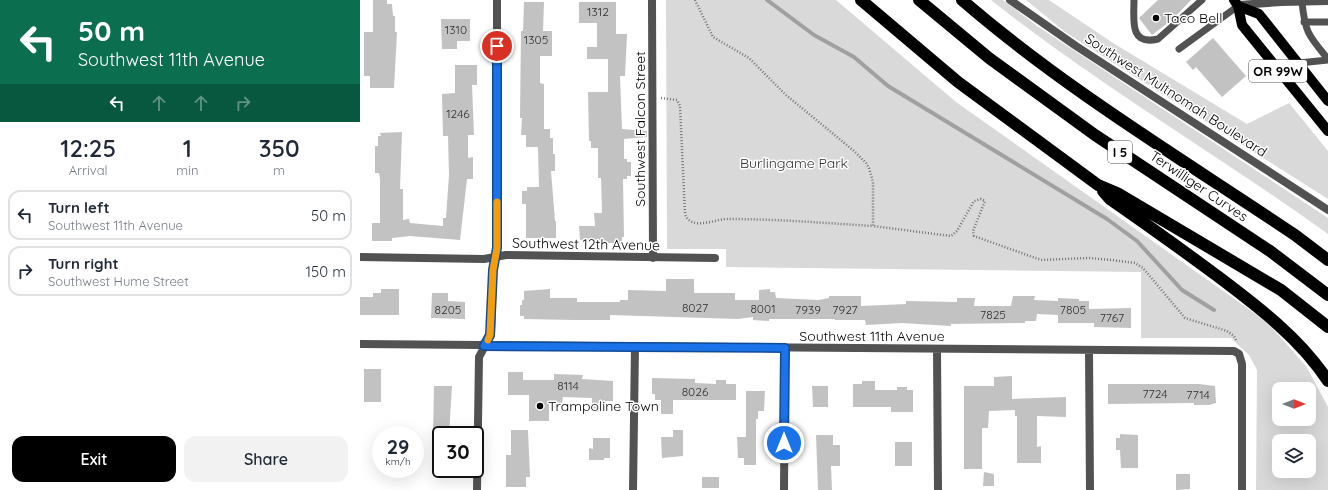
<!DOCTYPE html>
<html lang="en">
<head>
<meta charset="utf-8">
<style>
	:root { --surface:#fff; --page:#f2f2f3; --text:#1f2937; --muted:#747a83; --line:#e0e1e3; --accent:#000 }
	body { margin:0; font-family:Quicksand,sans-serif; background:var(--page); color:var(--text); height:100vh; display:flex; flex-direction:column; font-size:15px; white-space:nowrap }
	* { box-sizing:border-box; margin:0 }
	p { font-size:13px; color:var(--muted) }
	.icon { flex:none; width:22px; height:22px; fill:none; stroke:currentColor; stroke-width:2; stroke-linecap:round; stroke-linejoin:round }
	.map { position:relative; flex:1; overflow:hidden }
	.panel { display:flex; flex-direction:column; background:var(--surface); width:360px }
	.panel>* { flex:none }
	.top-card { background:#0b6e4f; color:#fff; overflow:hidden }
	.needle { width:26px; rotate:90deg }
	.tools { position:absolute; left:912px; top:382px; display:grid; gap:8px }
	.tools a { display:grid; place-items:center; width:44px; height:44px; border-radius:8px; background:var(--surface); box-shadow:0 4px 16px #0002; font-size:20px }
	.speed { position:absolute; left:12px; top:426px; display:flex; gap:8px; font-size:20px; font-weight:700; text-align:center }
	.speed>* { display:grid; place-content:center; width:52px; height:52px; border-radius:50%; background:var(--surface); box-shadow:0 4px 16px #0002; line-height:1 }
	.speed small { font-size:10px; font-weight:400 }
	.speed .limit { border:2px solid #111; border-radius:6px; background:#fff; color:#111 }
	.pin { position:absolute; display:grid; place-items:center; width:34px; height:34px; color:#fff; margin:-17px; border:2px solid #fff; border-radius:50%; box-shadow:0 1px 4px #0007 }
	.me { position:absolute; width:44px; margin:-22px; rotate:0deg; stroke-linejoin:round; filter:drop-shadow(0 0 3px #0008) }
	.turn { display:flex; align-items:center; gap:14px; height:84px; padding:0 12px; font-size:18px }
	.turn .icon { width:52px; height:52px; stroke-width:2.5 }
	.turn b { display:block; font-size:28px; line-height:34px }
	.lanes { display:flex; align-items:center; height:38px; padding:0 12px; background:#0003; justify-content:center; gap:20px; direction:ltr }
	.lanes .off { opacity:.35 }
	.eta { display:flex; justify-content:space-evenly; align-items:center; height:68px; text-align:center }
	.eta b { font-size:24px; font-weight:600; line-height:28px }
	.button { display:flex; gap:8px; margin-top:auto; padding:8px 12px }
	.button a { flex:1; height:46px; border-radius:12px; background:var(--accent); color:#fff; font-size:16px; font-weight:600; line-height:46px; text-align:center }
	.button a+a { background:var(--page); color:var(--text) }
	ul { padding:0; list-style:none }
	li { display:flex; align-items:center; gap:12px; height:50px; margin:0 8px 6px; padding:0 4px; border:2px solid var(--line); border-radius:12px }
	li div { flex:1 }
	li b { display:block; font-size:15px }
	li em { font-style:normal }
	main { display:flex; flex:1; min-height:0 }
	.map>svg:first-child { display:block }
	.green { fill:#d9d9d9; fill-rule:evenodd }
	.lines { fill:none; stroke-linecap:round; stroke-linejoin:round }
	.stream { stroke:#a0a0a0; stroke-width:4 }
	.building { fill:#c2c2c2 }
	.path { stroke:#747474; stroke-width:2.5; stroke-dasharray:1 2; stroke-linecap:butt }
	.service { stroke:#525252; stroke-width:7 }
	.minor { stroke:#525252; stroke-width:8 }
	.tertiary { stroke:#525252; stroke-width:8 }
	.primary { stroke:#000; stroke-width:10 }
	.motorway { stroke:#000; stroke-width:12 }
	.route-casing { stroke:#114b97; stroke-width:10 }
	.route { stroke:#1a73e8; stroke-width:7 }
	.slow { stroke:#f59e0b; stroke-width:7 }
	.poi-dot { fill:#000; stroke:#fff; stroke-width:1.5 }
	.labels { text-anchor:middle; stroke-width:3; stroke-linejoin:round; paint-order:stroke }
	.number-label { font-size:12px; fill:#303030 }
	.shield { fill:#fff; stroke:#4c4c4c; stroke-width:1 }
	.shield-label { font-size:13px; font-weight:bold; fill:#000 }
	.poi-label { font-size:14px; fill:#000; stroke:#fff; text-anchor:start }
	.street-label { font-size:14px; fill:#000; stroke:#fff }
	.park-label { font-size:14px; fill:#303030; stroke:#fff }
</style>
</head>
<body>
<main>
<section class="panel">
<div class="top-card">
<div class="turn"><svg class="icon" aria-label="left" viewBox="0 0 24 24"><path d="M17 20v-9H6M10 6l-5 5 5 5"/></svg><div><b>50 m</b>Southwest 11th Avenue</div></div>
<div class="lanes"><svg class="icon" aria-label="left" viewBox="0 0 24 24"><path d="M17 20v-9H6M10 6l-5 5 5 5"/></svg><svg class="icon off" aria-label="ahead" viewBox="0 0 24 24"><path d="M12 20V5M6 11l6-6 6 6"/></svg><svg class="icon off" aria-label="ahead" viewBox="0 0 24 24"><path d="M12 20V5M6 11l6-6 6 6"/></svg><svg class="icon off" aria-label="right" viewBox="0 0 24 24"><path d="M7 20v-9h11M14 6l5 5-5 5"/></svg></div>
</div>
<div class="eta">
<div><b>12:25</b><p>Arrival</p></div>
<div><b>1</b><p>min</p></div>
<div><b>350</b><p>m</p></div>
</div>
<ul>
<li><svg class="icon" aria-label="left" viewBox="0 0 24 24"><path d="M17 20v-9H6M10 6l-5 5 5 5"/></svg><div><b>Turn left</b><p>Southwest 11th Avenue</p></div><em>50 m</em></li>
<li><svg class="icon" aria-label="right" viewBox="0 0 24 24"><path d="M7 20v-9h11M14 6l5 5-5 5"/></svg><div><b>Turn right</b><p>Southwest Hume Street</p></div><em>150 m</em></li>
</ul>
<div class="button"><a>Exit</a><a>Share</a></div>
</section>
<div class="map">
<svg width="968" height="490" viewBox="0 0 968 490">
	<rect width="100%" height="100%" fill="#fff"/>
	<path class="green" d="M306 0H476L596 102 907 322 946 366 968 407V490H896L897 370 889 355 871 338H781V272L366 267V249H307ZM919 389H949V419H919ZM919 441H949V471H919Z
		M631 0H643L677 26 968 218V234C857 154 738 85 631 0Z
		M666 0H689L753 43 887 124 929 103 968 151V199L705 32Z"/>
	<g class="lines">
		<path class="stream" d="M407 0 454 35 494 57 528 86 747 219 777 241 822 290 854 310"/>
	</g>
	<path class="building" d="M13 0H27V4H32L33 16H35V32H37L34 88H10V76H4V32H13Z
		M798 0H831L813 19 792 35 779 18Z
		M164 2H184L183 31H192V56H180V83L184 84V129H190V138H193V154H195V171H191L195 221H196V238H166V204H162V191H167V187H179L178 147H166V135H161L162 118H160L161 31H163Z
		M219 2H256V34H267L265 76H260L262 129 287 131V137L264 139V159H267V162H271V176H267V179H263L264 237H262V243H240V240H220L219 226H235L234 213H242L241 178H238V148H231V141H229L228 92H248V59H227V47H237V23H219Z
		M81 19H110V41H97V49H82Z
		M853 38 886 76 862 97 836 67 833 70 826 62Z
		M95 65H117V85H112L114 135H108V158L113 157V179H107L100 240 50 236 32 238V241H12V223H20V179L19 173H15V146H18V136H21L20 133 42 132 40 189H43V220L49 219 50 223 83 226V218H86L89 175 88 136H83L82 94 95 93Z
		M306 279H334V293H375V300H399V290L410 289V292H415L416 298 459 300 469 298V296H501V306L546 304V301L597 302V298H615L614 306H651L653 296H675L674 300 698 301V298L719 299V301H729V309L771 308V328L734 327V323H698V315L677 314 676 321H665V323L591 324V326L542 323 506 325 505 320H475V319H409V321L393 320V317L378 319 250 315V320H214L164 319V316H160V305H162V300H164V291L190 289V298H217V302H260V300H268V290L306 291Z
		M21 289H39V315H0V297H13V293H21Z
		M72 293H88V301L105 302V319L71 318Z
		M4 369H21V402H4Z
		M148 372H163V380H194V374L223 375 222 379 253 381V401H245V412H232V398L203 397 202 403 189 402V421H169V395H148Z
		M652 376V399L706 397V417L677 416V447L681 446V463H657V416H655V410L629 411 628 428H622V469H604V386H634V377Z
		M292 378 335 379V383L356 384V380H366V384H376V400H313V414H301V400H295V394H292Z
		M502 381H515V390H537V387H547V390H553V412H531V407H493V384H502Z
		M748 384H839L855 386 856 403 849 405H834V403L748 404Z
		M74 386H92L89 435H73Z
		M452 386H468V407H453Z
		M386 391H405L404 411H398V419H396V465H384V458H378L377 437H386Z
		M151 430H168L170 477H166V487H146V455H151Z
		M313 430H323V456L302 458 301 437H313Z
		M760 434 778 435V468H761L760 450H756V438H760Z
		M456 435H473V445H480V466H471L472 490H458Z
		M233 438H250V458H244V460H229V448L233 449Z
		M535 442H552V466H535Z
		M624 472 634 474V486H623Z
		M816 474H830V489L816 490Z
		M342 477H359V488H342Z"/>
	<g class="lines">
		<path class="path" d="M335 0 353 37 389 58 426 95 494 151 506 163 509 168 513 182V226L591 236 597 231 614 201 621 199 625 201 613 231 614 236 681 260 729 258 752 260 775 263 783 268 825 318 867 331 874 336 877 342
			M301 98 317 100 320 106 325 214C331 232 357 218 369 219 417 219 465 223 513 226"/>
		<path class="service" d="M774 0C774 20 769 46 798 39L842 0
			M942 2C945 33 949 36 968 59
			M944 22H968
			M819 49 878 6
			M939 63 968 60"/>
		<path class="minor" d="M292 0 293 258
			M650 0 716 46 968 210
			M0 257 124 259 146 255 355 258
			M0 344 874 351 879 354 882 364V490
			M577 349 578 490
			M729 350 730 490
			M117 490 119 357 131 335 133 270 137 248V0
			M273 490 275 346
			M424 490 425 348"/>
		<path class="tertiary" d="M879 5 921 2 968 1"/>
		<path class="primary" d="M874 0 878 6 899 14 968 101
			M878 6 882 25 968 131"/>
		<path class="motorway" d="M501 0 598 82 738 185 757 193 921 290 968 327
			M559 0 629 58 735 135 910 251 968 295
			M602 0C705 89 822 159 935 235L968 260
			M743 191 750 199C786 224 821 249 856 275 897 306 940 338 968 381"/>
	</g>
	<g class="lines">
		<g class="route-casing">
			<path id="route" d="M137 46V248L133 270 130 335 124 346 425 348 424 443"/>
		</g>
		<use href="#route" class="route"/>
		<path class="slow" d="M128 340 130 335 133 270 137 248V202"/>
	</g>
	<g class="poi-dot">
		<circle cx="796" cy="18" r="4"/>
		<circle cx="180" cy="406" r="4"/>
	</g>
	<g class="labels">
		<g class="number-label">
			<text x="238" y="16">1312</text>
			<text x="96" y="34">1310</text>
			<text x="176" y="44">1305</text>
			<text x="98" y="118">1246</text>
			<text x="335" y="312">8027</text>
			<text x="403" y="313">8001</text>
			<text x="88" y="314">8205</text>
			<text x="448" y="314">7939</text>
			<text x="485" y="314">7927</text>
			<text x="713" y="314">7805</text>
			<text x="633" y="319">7825</text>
			<text x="752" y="322">7767</text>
			<text x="208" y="390">8114</text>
			<text x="335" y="396">8026</text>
			<text x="795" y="398">7724</text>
			<text x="838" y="399">7714</text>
		</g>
		<g class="shield">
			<rect x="889" y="60" width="58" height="22" rx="3"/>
			<rect x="748" y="141" width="24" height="22" rx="3"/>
		</g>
		<g class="shield-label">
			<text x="918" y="76">OR 99W</text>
			<text x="760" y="157">I 5</text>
		</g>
		<g class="poi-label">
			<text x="804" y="23">Taco Bell</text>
			<text x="188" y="411">Trampoline Town</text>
		</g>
		<g class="street-label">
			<text transform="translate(816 95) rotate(33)" y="5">Southwest Multnomah Boulevard</text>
			<text transform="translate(280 129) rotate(-90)" y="5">Southwest Falcon Street</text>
			<text transform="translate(839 186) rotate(34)" y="5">Terwilliger Curves</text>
			<text transform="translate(226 244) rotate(1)" y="5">Southwest 12th Avenue</text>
			<text x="512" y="341">Southwest 11th Avenue</text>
		</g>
		<g class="park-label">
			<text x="434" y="168">Burlingame Park</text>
		</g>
	</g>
</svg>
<div class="tools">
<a><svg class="needle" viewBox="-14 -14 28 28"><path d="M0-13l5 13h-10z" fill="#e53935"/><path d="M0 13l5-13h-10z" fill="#747a83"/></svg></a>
<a><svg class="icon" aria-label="layers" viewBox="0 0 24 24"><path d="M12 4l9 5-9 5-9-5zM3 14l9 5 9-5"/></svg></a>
</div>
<div class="speed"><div>29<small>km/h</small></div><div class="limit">30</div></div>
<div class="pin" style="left:137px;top:46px;background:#d93025"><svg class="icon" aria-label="arrive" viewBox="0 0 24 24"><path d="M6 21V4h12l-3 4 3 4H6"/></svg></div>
<svg class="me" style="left:424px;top:443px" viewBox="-20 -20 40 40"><circle r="17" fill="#1a73e8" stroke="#fff" stroke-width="3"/><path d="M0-11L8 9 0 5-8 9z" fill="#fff"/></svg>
</div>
</main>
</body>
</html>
